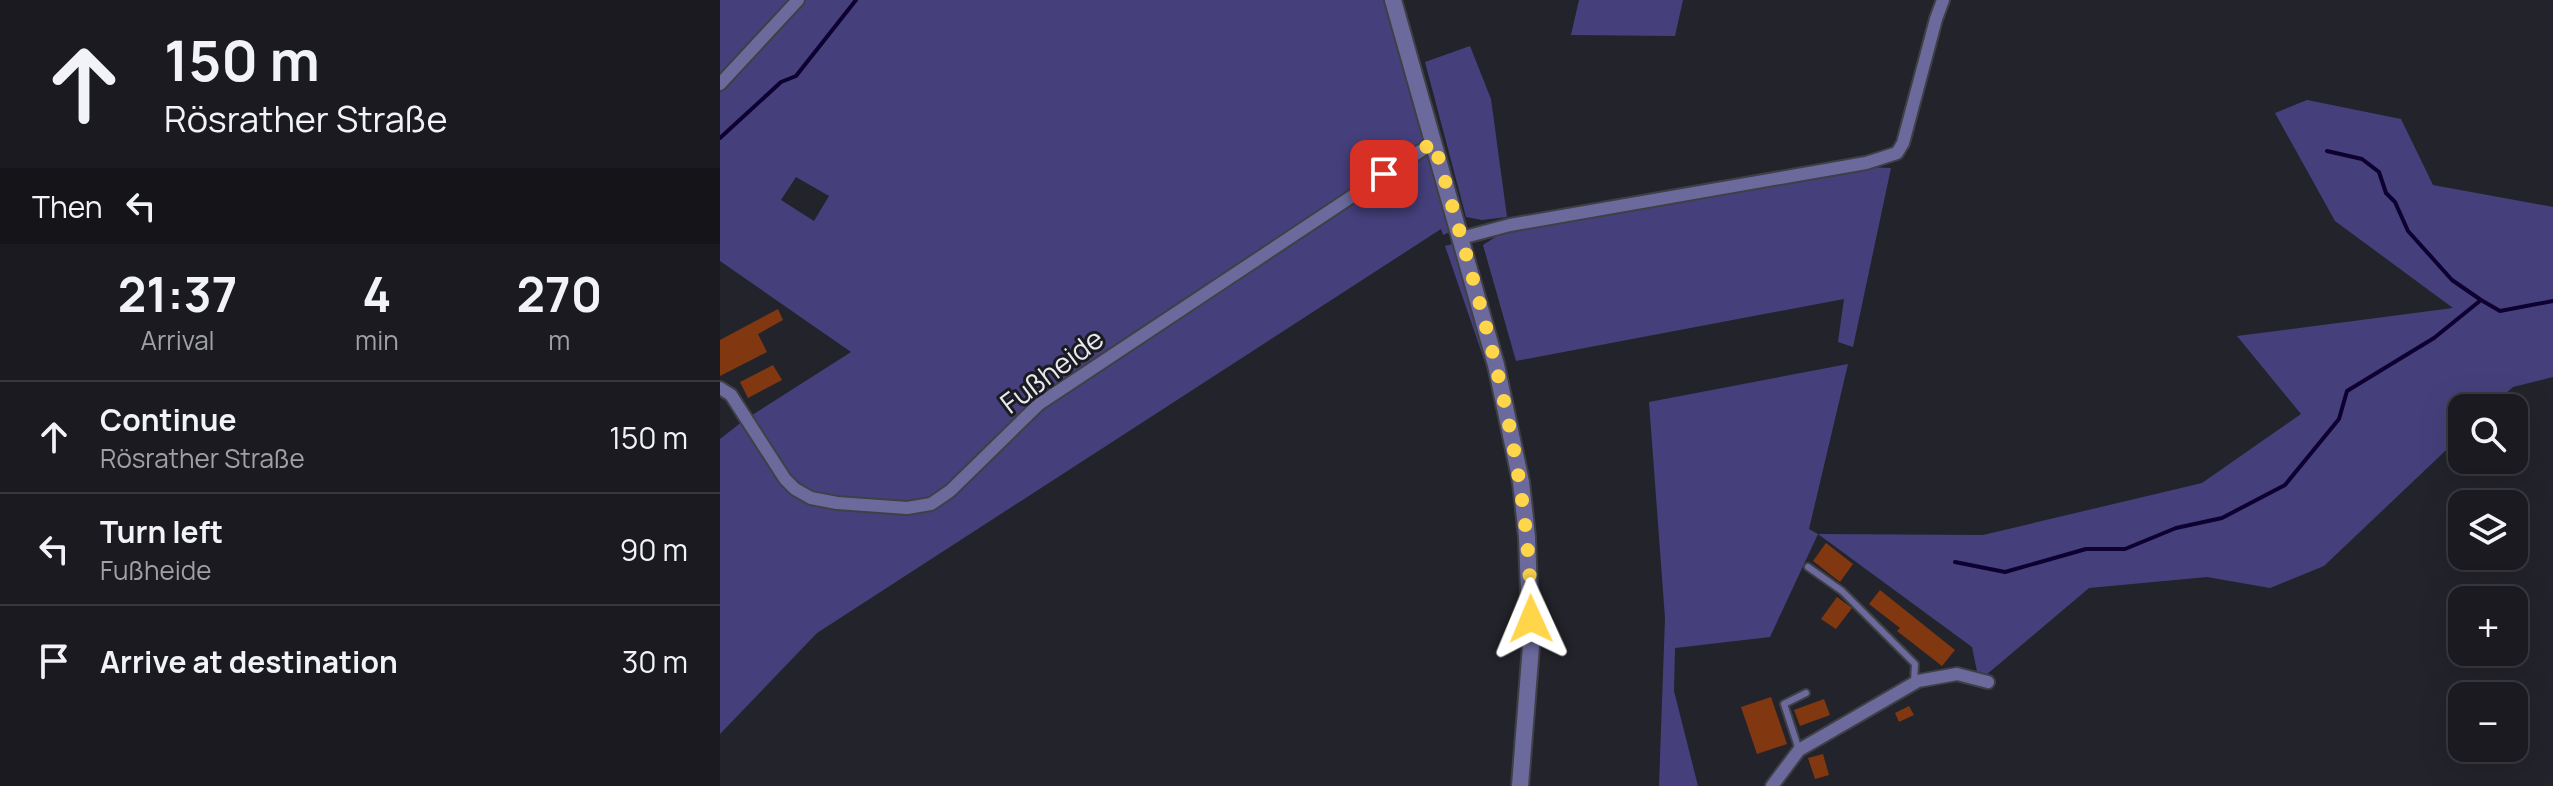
<!DOCTYPE html>
<html lang="en">
<head>
<meta charset="utf-8">
<style>
	:root { --surface:#1a1a20; --page:#232329; --text:#f1f3f6; --muted:#9fa1a5; --line:#38383e }
	body { margin:0; font-family:Manrope,sans-serif; background:var(--page); color:var(--text); height:100vh; display:flex; flex-direction:column; font-size:30px; white-space:nowrap }
	* { box-sizing:border-box; margin:0 }
	p { font-size:26px; color:var(--muted) }
	.icon { flex:none; width:44px; height:44px; fill:none; stroke:currentColor; stroke-width:2; stroke-linecap:round; stroke-linejoin:round }
	.map { position:relative; flex:1; overflow:hidden }
	.side { display:flex; flex-direction:column; background:var(--surface); width:720px }
	.side>* { flex:none }
	.hud { background:#1a1a20; color:var(--text); overflow:hidden }
	.fabs { position:absolute; left:1728px; top:394px; display:grid; gap:16px }
	.fabs a { display:grid; place-items:center; width:80px; height:80px; border-radius:16px; background:var(--surface); box-shadow:0 8px 32px #0002,0 0 0 2px var(--line); font-size:40px }
	.pin { position:absolute; display:grid; place-items:center; width:68px; height:68px; color:#fff; margin:-34px; border-radius:16px; box-shadow:0 4px 12px #0006 }
	.me { position:absolute; width:88px; margin:-44px; rotate:359deg; stroke-linejoin:round; filter:drop-shadow(0 0 6px #0008) }
	.turn { display:flex; align-items:center; gap:28px; height:168px; padding:0 32px; font-size:36px }
	.turn .icon { width:104px; height:104px; stroke-width:2.5 }
	.turn b { display:block; font-size:56px; line-height:68px }
	.then { display:flex; align-items:center; height:76px; padding:0 32px; background:#0003; gap:16px; font-size:30px }
	.eta { display:flex; justify-content:space-evenly; align-items:center; height:136px; text-align:center }
	.eta b { font-size:48px; font-weight:700; line-height:56px }
	ul { padding:0; list-style:none }
	li { display:flex; align-items:center; gap:24px; height:112px; padding:0 32px; border-top:2px solid var(--line) }
	li div { flex:1 }
	li b { display:block; font-size:30px }
	li em { font-style:normal }
	main { display:flex; flex:1; min-height:0 }
	.map>svg:first-child { display:block }
	.green { fill:#45407b; fill-rule:evenodd }
	.lines { fill:none; stroke-linecap:round; stroke-linejoin:round }
	.stream { stroke:#0e0132; stroke-width:4 }
	.building { fill:#813810 }
	.service-casing { stroke:#3f3f46; stroke-width:10 }
	.minor-casing { stroke:#3f3f46; stroke-width:16 }
	.tertiary-casing { stroke:#3f3f46; stroke-width:20 }
	.service { stroke:#6c6a9d; stroke-width:6 }
	.minor { stroke:#6c6a9d; stroke-width:12 }
	.tertiary { stroke:#6c6a9d; stroke-width:16 }
	.route { stroke:#ffd54a; stroke-width:14; stroke-dasharray:0 25.2 }
	.labels { text-anchor:middle; stroke-width:6; stroke-linejoin:round; paint-order:stroke }
	.street-label { font-size:28px; fill:#e8e8ee; stroke:#1a1a21 }
</style>
</head>
<body>
<main>
<section class="side">
<div class="hud">
<div class="turn"><svg class="icon" aria-label="ahead" viewBox="0 0 24 24"><path d="M12 20V5M6 11l6-6 6 6"/></svg><div><b>150 m</b>Rösrather Straße</div></div>
<div class="then">Then<svg class="icon" aria-label="left" viewBox="0 0 24 24"><path d="M17 20v-9H6M10 6l-5 5 5 5"/></svg></div>
</div>
<div class="eta">
<div><b>21:37</b><p>Arrival</p></div>
<div><b>4</b><p>min</p></div>
<div><b>270</b><p>m</p></div>
</div>
<ul>
<li><svg class="icon" aria-label="ahead" viewBox="0 0 24 24"><path d="M12 20V5M6 11l6-6 6 6"/></svg><div><b>Continue</b><p>Rösrather Straße</p></div><em>150 m</em></li>
<li><svg class="icon" aria-label="left" viewBox="0 0 24 24"><path d="M17 20v-9H6M10 6l-5 5 5 5"/></svg><div><b>Turn left</b><p>Fußheide</p></div><em>90 m</em></li>
<li><svg class="icon" aria-label="arrive" viewBox="0 0 24 24"><path d="M6 21V4h12l-3 4 3 4H6"/></svg><div><b>Arrive at destination</b></div><em>30 m</em></li>
</ul>
</section>
<div class="map">
<svg width="1833" height="786" viewBox="0 0 1833 786">
	<rect width="100%" height="100%" fill="#23232b"/>
	<path class="green" d="M0 0H665L704 137 696 149 316 401 218 497 183 505 97 493 76 485 29 417 131 352 0 261ZM76 177 109 196 94 221 61 200Z
		M859 0H963L955 36 851 35Z
		M750 46 771 99 787 217 762 220 746 217 705 62Z
		M1587 100 1681 119 1713 185 1833 207V377L1793 387 1770 408H1742V435L1604 566 1550 588 1487 577 1369 588 1259 681 1252 647 1098 534 1050 637 955 648 954 691 978 786H939L945 618 929 402 1128 364 1089 529 1098 534 1263 535 1482 483 1581 414 1517 336 1733 308 1615 221 1555 113Z
		M709 150 734 230 723 235 721 229 97 633 0 734V439L23 421 61 480 79 498 110 507 204 513 241 491 303 425 383 365 677 174Z
		M1145 167 1171 168 1133 347 1118 342 1124 299 796 361 763 245 780 234Z
		M736 243 767 368 725 246Z"/>
	<g class="lines">
		<path class="stream" d="M0 138 61 82 76 76 136 0
			M1607 151 1642 159 1659 172 1666 193 1675 202 1688 231 1732 280 1761 300
			M1235 562 1285 572 1366 549H1405L1456 528 1502 518 1565 485 1619 419 1627 391 1714 338 1761 300 1780 311 1833 301"/>
	</g>
	<path class="building" d="M58 309 63 320 38 334 47 352 0 376V340Z
		M53 365 62 380 28 398 20 382Z
		M1106 543 1133 564 1120 582 1093 561Z
		M1160 590 1235 650 1222 666 1177 631 1180 628 1149 604Z
		M1117 597 1132 608 1116 629 1101 619Z
		M1051 697 1067 744 1037 754 1021 707Z
		M1104 699 1110 715 1080 726 1074 710Z
		M1189 706 1194 715 1179 722 1175 713Z
		M1103 754 1109 775 1095 779 1088 758Z"/>
	<g class="lines">
		<g class="service-casing">
			<path id="service" d="M1088 567 1122 591 1195 664 1194 683
				M1079 750 1064 704 1086 693"/>
		</g>
		<g class="minor-casing">
			<path id="minor" d="M0 84 78 0
				M741 238 790 225 1146 163 1177 153 1183 143 1216 19 1223 0
				M0 388 11 395 65 479 75 489 91 498 117 503 187 508 211 504 230 491 319 404 714 142
				M1052 786 1079 750 1198 681 1237 674 1268 682"/>
		</g>
		<g class="tertiary-casing">
			<path id="tertiary" d="M673 0 776 365 801 482 807 537 811 646 800 786"/>
		</g>
		<use href="#service" class="service"/>
		<use href="#minor" class="minor"/>
		<use href="#tertiary" class="tertiary"/>
	</g>
	<g class="lines">
		<path class="route" d="M664 174 714 142C758 299 810 454 811 619"/>
	</g>
	<g class="labels">
		<g class="street-label">
			<text transform="translate(332 371) rotate(-37)" y="10">Fußheide</text>
		</g>
	</g>
</svg>
<div class="fabs">
<a><svg class="icon" aria-label="search" viewBox="0 0 24 24"><circle cx="10" cy="10" r="6"/><path d="M15 15l6 6"/></svg></a>
<a><svg class="icon" aria-label="layers" viewBox="0 0 24 24"><path d="M12 4l9 5-9 5-9-5zM3 14l9 5 9-5"/></svg></a>
<a>+</a>
<a>−</a>
</div>
<div class="pin" style="left:664px;top:174px;background:#d93025"><svg class="icon" aria-label="arrive" viewBox="0 0 24 24"><path d="M6 21V4h12l-3 4 3 4H6"/></svg></div>
<svg class="me" style="left:811px;top:619px" viewBox="-20 -20 40 40"><path d="M0-17L14 15 0 8-14 15z" fill="#ffd54a" stroke="#fff" stroke-width="4"/></svg>
</div>
</main>
</body>
</html>
